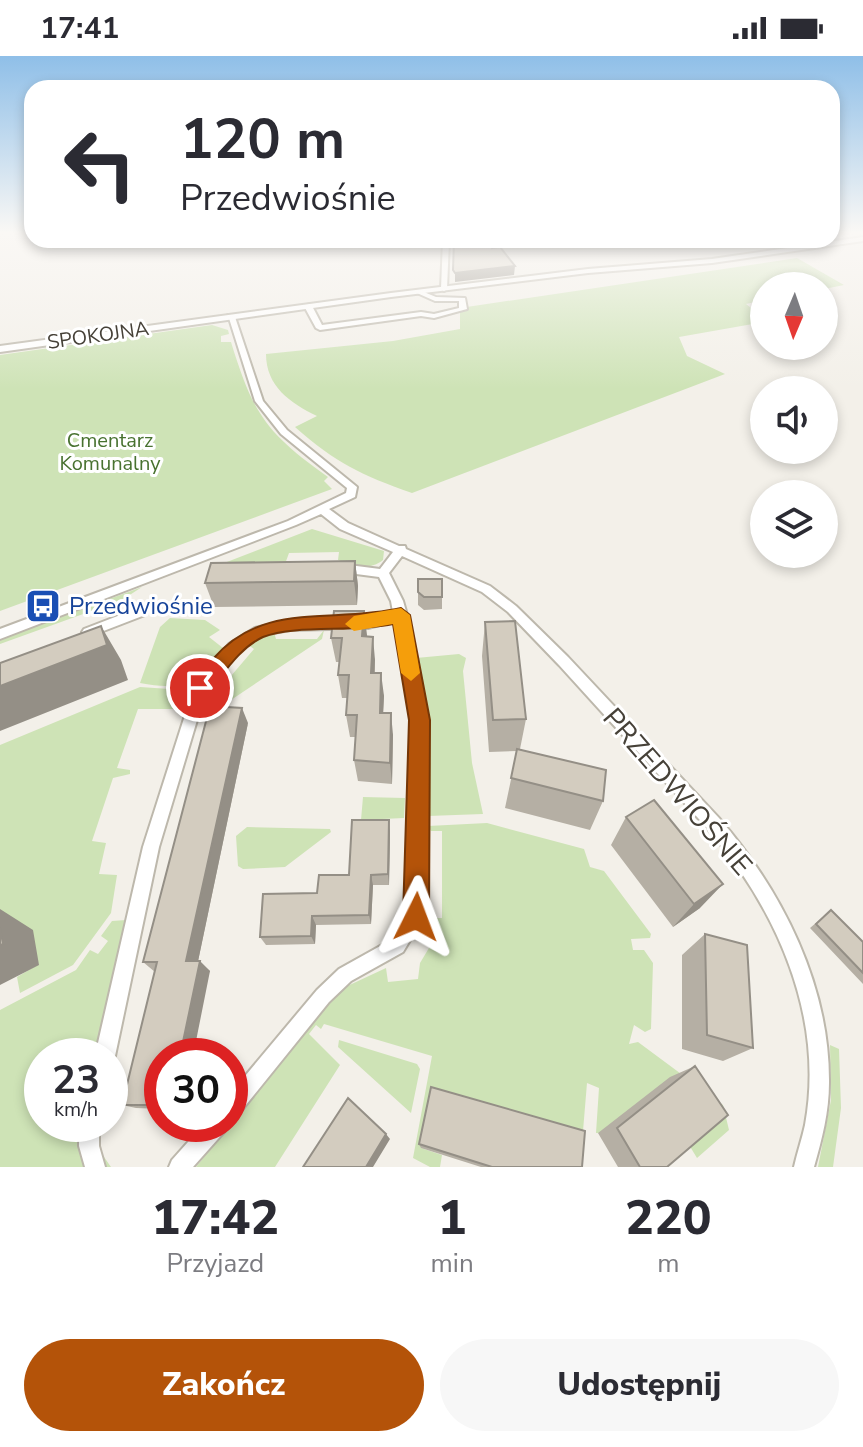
<!DOCTYPE html>
<html lang="pl">
<head>
<meta charset="utf-8">
<style>
	:root { --surface:#fff; --page:#f7f7f7; --text:#2b2b33; --muted:#7c7c81; --accent:#b45309 }
	body { margin:0; font-family:"Nunito Sans",sans-serif; background:var(--page); color:var(--text); height:100vh; display:flex; flex-direction:column; font-size:30px; white-space:nowrap }
	* { box-sizing:border-box; margin:0 }
	p { font-size:26px; color:var(--muted) }
	.icon { flex:none; width:44px; height:44px; fill:none; stroke:currentColor; stroke-width:2; stroke-linecap:round; stroke-linejoin:round }
	.map { position:relative; height:1111px; overflow:hidden }
	.drawer { display:flex; flex-direction:column; background:var(--surface); flex:1 }
	.drawer>* { flex:none }
	.top-card { position:absolute; left:24px; top:24px; width:816px; height:168px; border-radius:24px; box-shadow:0 4px 12px #0003; background:#fff; color:var(--text); overflow:hidden }
	.needle { width:52px; rotate:182deg }
	.fabs { position:absolute; left:750px; top:216px; display:grid; gap:16px }
	.fabs a { display:grid; place-items:center; width:88px; height:88px; border-radius:50%; background:var(--surface); box-shadow:0 4px 12px #0003; font-size:40px }
	.speed { position:absolute; left:24px; top:982px; display:flex; gap:16px; font-size:40px; font-weight:700; text-align:center }
	.speed>* { display:grid; place-content:center; width:104px; height:104px; border-radius:50%; background:var(--surface); box-shadow:0 4px 12px #0003; line-height:1 }
	.speed small { font-size:20px; font-weight:400 }
	.speed .limit { border:12px solid #d22; background:#fff; color:#111 }
	.pin { position:absolute; display:grid; place-items:center; width:68px; height:68px; color:#fff; margin:-34px; border:4px solid #fff; border-radius:50%; box-shadow:0 2px 8px #0007 }
	.me { position:absolute; width:88px; margin:-44px; rotate:3deg; stroke-linejoin:round; filter:drop-shadow(0 0 6px #0008) }
	.turn { display:flex; align-items:center; gap:28px; height:168px; padding:0 24px; font-size:36px }
	.turn .icon { width:104px; height:104px; stroke-width:2.5 }
	.turn b { display:block; font-size:56px; line-height:68px }
	.eta { display:flex; justify-content:space-evenly; align-items:center; height:136px; text-align:center }
	.eta b { font-size:48px; font-weight:800; line-height:56px }
	.button { display:flex; gap:16px; margin-top:auto; padding:16px 24px }
	.button a { flex:1; height:92px; border-radius:48px; background:var(--accent); color:#fff; font-size:32px; font-weight:800; line-height:92px; text-align:center }
	.button a+a { background:var(--page); color:var(--text) }
	.status { display:flex; justify-content:space-between; align-items:center; height:56px; padding:0 40px; background:var(--surface); direction:ltr }
	.status svg { height:22px; fill:currentColor }
	.map>svg:first-child { display:block }
	.green { fill:#cee3b6 }
	.lines { fill:none; stroke-linecap:round; stroke-linejoin:round }
	.minor-casing { stroke:#bdb8ac; stroke-width:4 }
	.tertiary-casing { stroke:#bdb8ac; stroke-width:4 }
	.minor { fill:#fff; fill-rule:evenodd }
	.tertiary { fill:#fff; fill-rule:evenodd }
	.wall { fill:#b5afa4 }
	.shaded-wall { fill:#948f86 }
	.building { fill:#d3ccbf; stroke:#948f86; stroke-width:2 }
	.route { fill:#b45309; stroke:#753606; stroke-width:2 }
	.slow { fill:#f59e0b }
	.labels { text-anchor:middle; stroke-width:6; stroke-linejoin:round; paint-order:stroke }
	.far-street-label { font-size:20px; fill:#464138; stroke:#fff }
	.far-park-label { font-size:20px; fill:#487230; stroke:#fff }
	.transit-label { font-size:24px; fill:#164399; stroke:#fff; text-anchor:start }
	.near-street-label { font-size:28px; fill:#464138; stroke:#fff }
</style>
</head>
<body>
<div class="status"><b>17:41</b><svg viewBox="0 0 49 12"><path d="M0 12V9h3v3zM5 12V6h3v6zM10 12V3h3v9zM15 12V0h3v12zM26 1h20v11H26zM47 4h2v5h-2z"/></svg></div>
<div class="map">
<svg width="863" height="1111" viewBox="0 0 863 1111">
	<rect width="100%" height="100%" fill="#f3f0e9"/>
	<path class="green" d="M797 202 844 229 824 233 764 230V244L746 248 764 262V266L679 281 687 300 725 318 412 437C361 419 336 407 295 371L317 360C290 347 266 330 266 298L393 285 460 273V252Z
		M212 269 228 274 229 278 221 280V286H231C253 358 266 377 328 421L324 425 332 433 0 555V299Z
		M312 473 384 495 383 504C369 515 354 510 338 504L339 496 289 497 285 508 219 509Z
		M142 531 122 544 0 588V583Z
		M170 562 205 564 220 574 209 581 223 592C195 625 186 636 140 627L160 571Z
		M324 574 322 583 228 646H202L217 619 231 620 254 593 247 588 255 581 274 576 276 583H317Z
		M459 598 466 602 463 615 472 707 483 758 428 760 429 666 416 602Z
		M140 631 184 634 187 640 184 653H138L117 712 130 714V718L113 722 92 785 106 787 99 818 117 819 111 857 73 909 20 937 17 921 39 908 0 891V689Z
		M363 741 405 742 404 762 361 764Z
		M487 767 584 793 590 811 604 815 651 878 650 882 631 883 633 894H644L653 907 651 973 645 976 634 969 629 988 638 986 723 1049 729 1074 697 1102 683 1079 596 1077 599 1032 587 1027 580 1111 421 1092 442 1099 440 1111H430L413 1102 432 1000 324 968 321 973 316 969 309 978 340 1009 275 1111H196L341 933 386 912 388 926 418 923 420 907 438 877 423 870 426 862H442V775H431L428 770Z
		M247 771 330 773 331 776 285 811 243 813 238 810 236 780Z
		M126 864 96 1000H42V1068H81L111 1111H0V954L76 914 90 894 98 898 108 885 101 880 112 865Z
		M339 984 417 1008 420 1013 411 1057 338 991Z
		M830 989 839 993 841 1052 833 1111H818L831 1044Z"/>
	<g class="lines">
		<g class="minor-casing">
			<path id="minor" d="M443 184H449L447 233 444 235 441 233Z
				M419 234 436 241 465 242 467 253 434 262 421 260 320 274 316 272 304 250 311 248 322 269 421 256 434 258 459 252V245H435L417 237 416 236Z
				M228 259 235 261 263 345 287 374 357 431 355 441 329 453 348 467 399 490H405L406 493 490 530 516 550 568 601 719 762C782 835 830 929 829 1027 829 1056 822 1083 814 1111H794C797 1097 802 1083 805 1069 825 961 777 854 708 773L559 609 508 556 482 536 402 500 389 517 403 545 407 559 427 664 424 861 403 896 351 925 329 946 237 1060 230 1063V1038L317 934 339 913 391 884 408 859 413 664 395 565 368 572 290 574 262 579 237 596 206 634 159 791 115 1000 110 1007V1000H95L143 791 195 628 229 588 255 572 290 564 368 562 393 556 391 545 379 521 341 516 335 512 341 508 380 513 393 496 340 473 321 458 296 469 0 583V573L288 465 346 437 347 432 281 378 255 345Z
				M141 551 145 553 147 556 145 559 88 581 84 579 82 576 84 573Z
				M79 1068H99V1090L105 1111H85L79 1090Z
				M204 1068H228L225 1075 193 1111H169L172 1104Z"/>
		</g>
		<g class="tertiary-casing">
			<path id="tertiary" d="M863 181V185L712 207 588 217 391 241 0 296V290L391 237 588 213 712 203Z"/>
		</g>
		<use href="#minor" class="minor"/>
		<use href="#tertiary" class="tertiary"/>
	</g>
	<path class="wall" d="M355 505 358 530 357 549 214 551 205 527Z
		M418 523 442 541V553L424 554 418 549Z
		M485 566 526 663 520 693 603 745 590 774 505 752 517 695 489 696 482 600Z
		M367 581 375 604V617L384 640 383 657 393 679 392 728 358 725 354 704 356 681H350L346 659 347 642H342L338 619 340 606H336L331 582Z
		M248 667 198 905 210 915 162 1000V1053L136 1052 122 1049 155 916 143 906Z
		M626 761 700 852 673 871 611 789Z
		M390 775 389 829H373L371 868 316 869 315 888 266 889 260 881 349 819Z
		M831 854 863 886V928L810 872Z
		M705 878 753 992 723 1005 682 993V899Z
		M695 1010 667 1111H618L598 1077 670 1021Z
		M419 1088 582 1111H481L421 1092Z"/>
	<path class="shaded-wall" d="M515 210 514 219 455 226V217Z
		M355 505 358 530 357 549 354 525Z
		M364 555 367 579 365 604 362 580Z
		M101 570 121 604 128 624 0 675V630Z
		M373 581 375 604 373 640 371 617Z
		M381 617 384 640 382 680 380 657Z
		M242 652 248 667 196 915 186 905Z
		M391 657 393 679 392 728 390 707Z
		M389 764 390 775 389 829 388 818Z
		M371 819 373 829 371 868 369 859Z
		M723 828 700 852 673 871 694 848Z
		M0 853 33 874 39 909 0 929Z
		M312 860 316 869 315 888 311 880Z
		M200 905 210 915 193 1000H180Z
		M386 1078 390 1083 373 1111H366Z"/>
	<path class="building" d="M454 184H492V192L500 191 515 210 455 217 453 214Z
		M355 505 354 525 205 527 211 507Z
		M418 523H442V541H424L418 536Z
		M334 555H364L362 580 373 581 371 617H381L380 657H391L390 707 354 704 357 659H346L349 619H338L342 582H331Z
		M515 565 526 663 493 664 485 566Z
		M101 570 107 589 0 630V607Z
		M210 650 242 652 186 905H200L180 1000H162V1049H122L157 906H143Z
		M517 693 606 714 603 745 511 722Z
		M654 744 723 828 694 848 626 761Z
		M352 764H389L388 818 371 819 369 859 312 860 311 880 260 881 263 838 317 837 319 819H349Z
		M831 854 863 886V917L816 868Z
		M0 872 3 888 0 889Z
		M705 878 747 889 753 992 707 979Z
		M695 1010 728 1059 667 1111H640L617 1072Z
		M431 1031 585 1075 582 1111H492L419 1088Z
		M348 1042 386 1078 366 1111H303Z"/>
	<linearGradient id="sky" x2="0" y2="1"><stop stop-color="#8fbfe8"/><stop offset="0.53" stop-color="#faf8f5"/><stop offset="1" stop-color="#faf8f5" stop-opacity="0"/></linearGradient>
	<rect width="863" height="333" fill="url(#sky)"/>
	<path class="route" d="M401 552 410 559 430 664 429 861 425 870 416 874 407 870 403 861 409 664 393 568C354 577 296 568 263 581 239 592 223 619 207 638L200 641 190 632C195 621 205 612 213 603 263 544 332 568 401 552Z"/>
	<path class="slow" d="M401 552 410 559 420 617 411 625 401 617 393 568 354 575 345 568 354 560Z"/>
	<defs>
		<g id="bus-square" transform="scale(1.8)"><rect x="-9" y="-9" width="18" height="18" rx="4" fill="#1a4fb4" stroke="#fff"/><path d="M-5-6H5V4H4V6H2V4H-2V6H-4V4H-5ZM-3.5-4V0h7V-4ZM-3.5 1.2v1.5H-2V1.2ZM2 1.2v1.5H3.5V1.2Z" fill="#fff"/></g>
	</defs>
	<g fill-rule="evenodd">
		<use href="#bus-square" x="43" y="550"/>
	</g>
	<g class="labels">
		<g class="far-street-label">
			<text transform="translate(98 279) rotate(-8)" y="7">SPOKOJNA</text>
		</g>
		<g class="far-park-label">
			<text x="110" y="391">Cmentarz<tspan x="110" dy="23">Komunalny</tspan></text>
		</g>
		<g class="transit-label">
			<text x="69" y="558">Przedwiośnie</text>
		</g>
		<g class="near-street-label">
			<text transform="translate(678 735) rotate(49)" y="10">PRZEDWIOŚNIE</text>
		</g>
	</g>
</svg>
<div class="fabs">
<a><svg class="needle" viewBox="-14 -14 28 28"><path d="M0-13l5 13h-10z" fill="#e53935"/><path d="M0 13l5-13h-10z" fill="#7c7c81"/></svg></a>
<a><svg class="icon" aria-label="sound" viewBox="0 0 24 24"><path d="M4 9h4l5-4v14l-5-4H4zM17 9q2 3 0 6"/></svg></a>
<a><svg class="icon" aria-label="layers" viewBox="0 0 24 24"><path d="M12 4l9 5-9 5-9-5zM3 14l9 5 9-5"/></svg></a>
</div>
<div class="speed"><div>23<small>km/h</small></div><div class="limit">30</div></div>
<div class="pin" style="left:200px;top:632px;background:#d93025"><svg class="icon" aria-label="arrive" viewBox="0 0 24 24"><path d="M6 21V4h12l-3 4 3 4H6"/></svg></div>
<svg class="me" style="left:416px;top:861px" viewBox="-20 -20 40 40"><path d="M0-17L14 15 0 8-14 15z" fill="#b45309" stroke="#fff" stroke-width="4"/></svg>
<div class="top-card">
<div class="turn"><svg class="icon" aria-label="left" viewBox="0 0 24 24"><path d="M17 20v-9H6M10 6l-5 5 5 5"/></svg><div><b>120 m</b>Przedwiośnie</div></div>
</div>
</div>
<section class="drawer">
<div class="eta">
<div><b>17:42</b><p>Przyjazd</p></div>
<div><b>1</b><p>min</p></div>
<div><b>220</b><p>m</p></div>
</div>
<div class="button"><a>Zakończ</a><a>Udostępnij</a></div>
</section>
</body>
</html>
